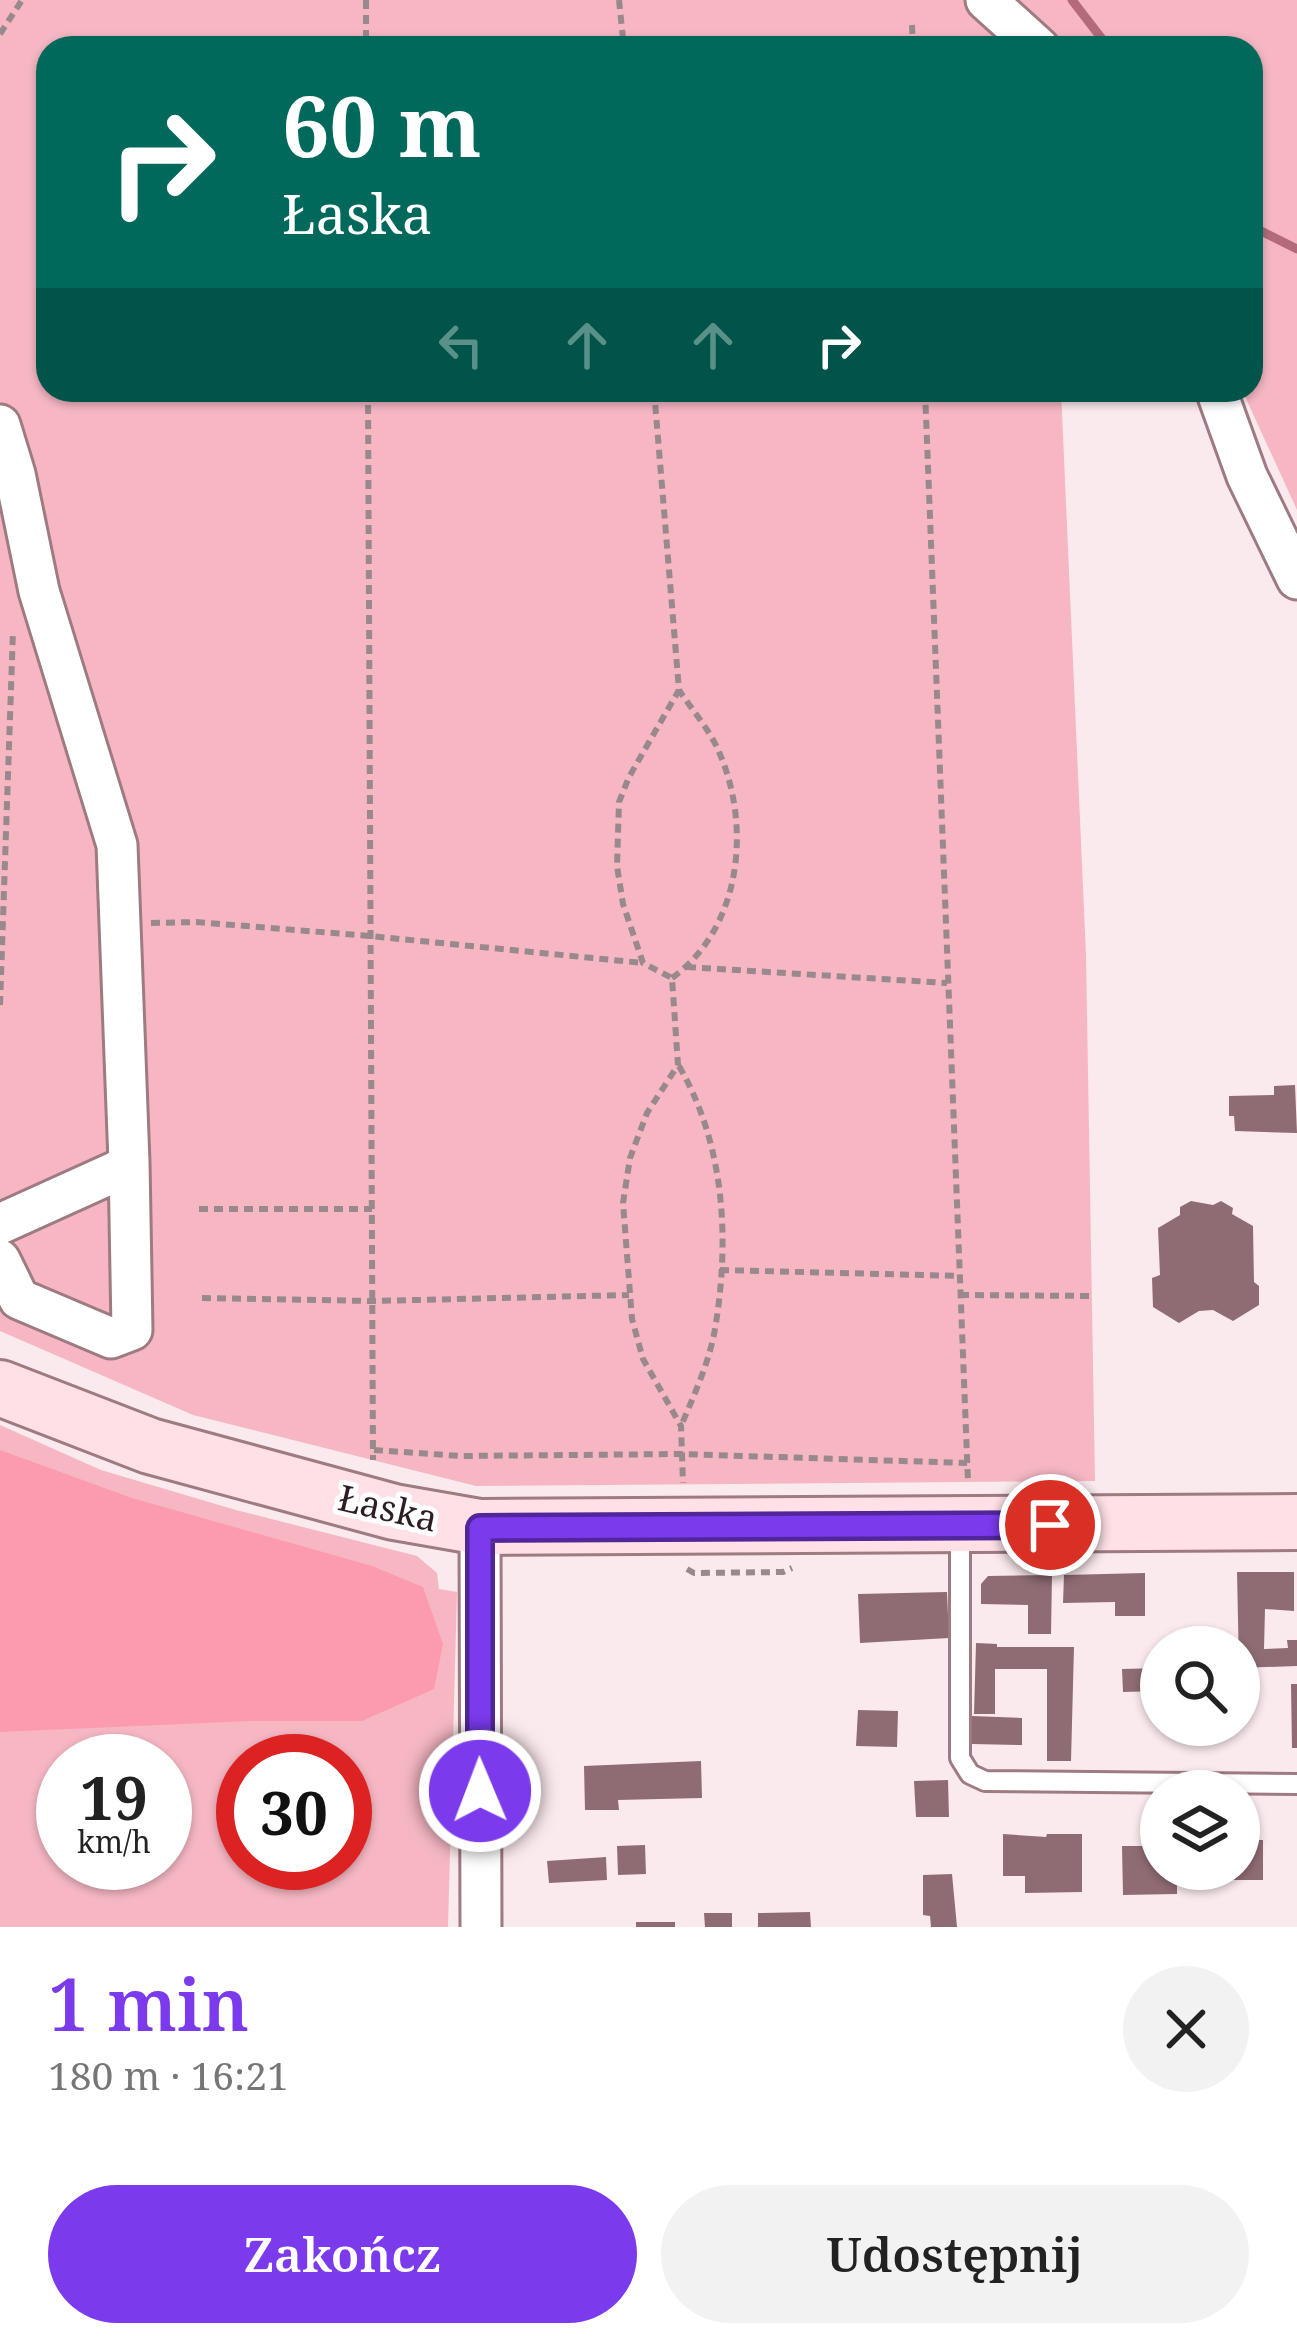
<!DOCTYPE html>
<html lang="pl">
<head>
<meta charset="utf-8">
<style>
	:root { --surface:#fff; --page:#f2f2f2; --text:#222; --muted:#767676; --accent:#7c3aed }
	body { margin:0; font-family:"Noto Serif",serif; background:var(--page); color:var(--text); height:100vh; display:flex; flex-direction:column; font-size:45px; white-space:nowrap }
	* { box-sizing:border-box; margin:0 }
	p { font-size:39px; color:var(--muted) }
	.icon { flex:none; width:66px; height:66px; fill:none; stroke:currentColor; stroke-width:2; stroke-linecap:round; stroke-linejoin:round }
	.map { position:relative; height:1927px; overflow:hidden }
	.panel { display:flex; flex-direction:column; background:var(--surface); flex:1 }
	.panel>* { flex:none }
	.guide { position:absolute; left:36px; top:36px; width:1227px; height:366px; border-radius:36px; box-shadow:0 3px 9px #0004; background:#00695c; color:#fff; overflow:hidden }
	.fabs { position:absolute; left:1140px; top:1626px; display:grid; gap:24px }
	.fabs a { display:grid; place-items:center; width:120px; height:120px; border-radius:50%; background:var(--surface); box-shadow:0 3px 9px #0004; font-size:60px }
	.speed { position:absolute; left:36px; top:1734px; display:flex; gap:24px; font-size:60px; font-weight:700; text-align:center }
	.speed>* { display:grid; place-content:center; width:156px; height:156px; border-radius:50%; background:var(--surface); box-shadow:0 3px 9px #0004; line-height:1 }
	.speed small { font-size:30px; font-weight:400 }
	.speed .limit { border:18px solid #d22; background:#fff; color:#111 }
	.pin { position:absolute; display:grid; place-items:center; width:102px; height:102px; color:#fff; margin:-51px; border:6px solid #fff; border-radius:50%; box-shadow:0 3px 12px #0007 }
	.me { position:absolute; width:132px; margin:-66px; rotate:359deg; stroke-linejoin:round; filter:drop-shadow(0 0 9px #0008) }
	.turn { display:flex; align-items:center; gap:42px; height:252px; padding:0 48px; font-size:54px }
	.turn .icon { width:156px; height:156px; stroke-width:2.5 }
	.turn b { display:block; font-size:84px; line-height:102px }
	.lanes { display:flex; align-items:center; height:114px; padding:0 48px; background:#0003; justify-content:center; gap:60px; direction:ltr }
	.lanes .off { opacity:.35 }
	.round { display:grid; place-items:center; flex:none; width:126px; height:126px; border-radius:63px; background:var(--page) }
	.head { display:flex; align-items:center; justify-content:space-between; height:204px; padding:0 48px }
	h1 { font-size:72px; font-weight:600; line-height:90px; color:var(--accent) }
	.action { display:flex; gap:24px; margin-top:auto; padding:24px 48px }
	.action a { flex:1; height:138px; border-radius:72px; background:var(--accent); color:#fff; font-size:48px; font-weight:600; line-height:138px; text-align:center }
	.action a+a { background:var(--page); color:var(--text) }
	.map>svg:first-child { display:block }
	.green { fill:#f6b7c3; fill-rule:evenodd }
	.forest { fill:#fc9ab0 }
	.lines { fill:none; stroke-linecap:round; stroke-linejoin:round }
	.stream { stroke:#b36b7b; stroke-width:9 }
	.building { fill:#8f6c73 }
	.service-casing { stroke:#9e7a81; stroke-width:24 }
	.minor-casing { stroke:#9e7a81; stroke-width:45 }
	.secondary-casing { stroke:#9e7a81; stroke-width:60 }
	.path { stroke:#99898c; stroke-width:6; stroke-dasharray:9 6; stroke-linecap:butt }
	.service { stroke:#fff; stroke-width:18 }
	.minor { stroke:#fff; stroke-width:39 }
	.secondary { stroke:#fee0e6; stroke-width:54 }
	.route-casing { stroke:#51269a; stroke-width:30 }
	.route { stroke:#7c3aed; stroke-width:21 }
	.labels { text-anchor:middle; stroke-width:10; stroke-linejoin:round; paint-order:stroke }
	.street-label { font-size:36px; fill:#2c1e21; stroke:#fff }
</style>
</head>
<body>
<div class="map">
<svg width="1297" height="1927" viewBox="0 0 1297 1927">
	<rect width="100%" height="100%" fill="#fbeaed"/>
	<path class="green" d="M0 0H1297V510L1242 390H1251V48H48V390H1061L1086 955 1095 1481 476 1486 193 1415 0 1331Z
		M0 1425 101 1470 236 1510 417 1556 437 1573 439 1589 457 1592 448 1927H0ZM63 1761H165V1863H63ZM243 1761H345V1863H243Z"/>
	<path class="forest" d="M0 1450 132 1498 372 1566 423 1587 443 1644 434 1689 362 1721H251L0 1732Z"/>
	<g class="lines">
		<path class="stream" d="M1072 0 1109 48
			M1251 226 1297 249"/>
	</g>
	<path class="building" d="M1295 1085 1297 1133 1235 1131 1234 1116H1229V1096L1274 1095V1086Z
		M1191 1201 1213 1205 1221 1201 1233 1208 1232 1214 1253 1226 1254 1282 1259 1286V1305L1233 1321 1213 1310 1199 1311 1179 1323 1153 1307 1152 1278 1160 1275 1158 1228 1180 1215V1207Z
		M1237 1572H1294V1611L1265 1609 1264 1649 1288 1648 1287 1640H1297V1666L1239 1668Z
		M1145 1573V1616H1115V1602L1063 1603 1064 1575Z
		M1052 1575 1051 1634H1028V1605L981 1604V1584L988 1576Z
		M947 1592 949 1638 860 1643 858 1594Z
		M976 1643 997 1644V1647H1074L1071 1761H1047V1669H995V1714H974Z
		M1161 1668V1691L1123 1692 1122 1669Z
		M1291 1684H1297V1748H1292Z
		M858 1710 898 1711 897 1747 856 1746Z
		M972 1716 1022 1718V1745L972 1744Z
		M701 1761 702 1798 618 1800 619 1810H585L584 1766Z
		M948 1780 949 1817H916L914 1781Z
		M1003 1834 1046 1837 1047 1834H1082V1892L1025 1893V1876H1003Z
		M1239 1840H1263V1880H1233V1869H1239Z
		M645 1845 646 1874 618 1875 617 1846Z
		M1122 1846H1161V1869H1177V1894L1123 1895Z
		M606 1857 607 1880 549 1883 547 1861Z
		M952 1874 957 1927H931L930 1916 923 1915V1875Z
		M810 1912 811 1927H758V1913Z
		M704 1913H732V1927H705Z
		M636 1922H675V1927H636Z"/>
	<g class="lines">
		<g class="service-casing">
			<path id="service" d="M960 1530V1758L970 1774 985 1781 1297 1784"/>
		</g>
		<g class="minor-casing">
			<path id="minor" d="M986 0 1039 48
				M1216 390 1247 476 1297 579
				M0 425 15 474 39 591 117 845 129 1162
				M0 1224 117 1171 129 1162 132 1330 111 1338 19 1299 0 1260
				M480 1527 481 1927"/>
		</g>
		<g class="secondary-casing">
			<path id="secondary" d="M0 1388 150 1446 394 1512 480 1527 1297 1522"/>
		</g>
		<path class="path" d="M366 0V48
			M619 0 624 48
			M912 25 913 48
			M0 34 22 0
			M368 390 373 1460
			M654 390 679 690 629 777 619 802 617 866 623 904 643 963 672 978 678 1065 647 1113 630 1158 623 1203 632 1319 643 1359 681 1426 683 1483
			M925 390 968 1482
			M151 923 196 922 370 936 643 963
			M687 967 947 983
			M672 978C741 928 752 827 719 752 710 730 692 710 679 690
			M0 1005 13 631
			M679 1066C725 1145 730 1240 715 1329 709 1363 694 1395 681 1426
			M199 1209H372
			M720 1270 960 1276
			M960 1295 1092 1296
			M202 1298 373 1301 629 1295
			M374 1450 461 1456 681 1454 967 1463
			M687 1569 694 1573 783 1572 792 1568"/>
		<use href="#service" class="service"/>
		<use href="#minor" class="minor"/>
		<use href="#secondary" class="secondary"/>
	</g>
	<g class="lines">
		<g class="route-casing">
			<path id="route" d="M480 1791V1528L1050 1525"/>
		</g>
		<use href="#route" class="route"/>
	</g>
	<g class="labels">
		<g class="street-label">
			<text transform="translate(388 1508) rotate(13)" y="13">Łaska</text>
		</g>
	</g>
</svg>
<div class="fabs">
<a><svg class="icon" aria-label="search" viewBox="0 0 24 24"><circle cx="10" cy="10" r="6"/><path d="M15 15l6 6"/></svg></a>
<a><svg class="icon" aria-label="layers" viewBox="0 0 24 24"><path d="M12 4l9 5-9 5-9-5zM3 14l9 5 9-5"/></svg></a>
</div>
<div class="speed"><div>19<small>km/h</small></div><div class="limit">30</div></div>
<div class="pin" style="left:1050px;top:1525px;background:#d93025"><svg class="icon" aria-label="arrive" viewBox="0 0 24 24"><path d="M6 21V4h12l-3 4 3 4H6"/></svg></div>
<svg class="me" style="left:480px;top:1791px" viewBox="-20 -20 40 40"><circle r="17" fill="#7c3aed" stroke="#fff" stroke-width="3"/><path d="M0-11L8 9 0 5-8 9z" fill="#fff"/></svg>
<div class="guide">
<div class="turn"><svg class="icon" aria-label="right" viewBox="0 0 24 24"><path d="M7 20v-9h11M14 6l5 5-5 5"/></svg><div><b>60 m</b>Łaska</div></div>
<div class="lanes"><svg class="icon off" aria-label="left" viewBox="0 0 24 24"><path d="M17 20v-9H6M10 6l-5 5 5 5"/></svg><svg class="icon off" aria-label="ahead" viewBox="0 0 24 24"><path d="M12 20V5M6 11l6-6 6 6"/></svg><svg class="icon off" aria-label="ahead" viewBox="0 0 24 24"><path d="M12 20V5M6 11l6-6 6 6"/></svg><svg class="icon" aria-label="right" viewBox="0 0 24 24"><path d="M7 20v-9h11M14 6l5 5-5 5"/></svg></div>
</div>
</div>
<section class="panel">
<div class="head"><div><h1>1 min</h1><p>180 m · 16:21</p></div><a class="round"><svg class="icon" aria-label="close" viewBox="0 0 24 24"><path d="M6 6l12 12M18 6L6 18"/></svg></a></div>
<div class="action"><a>Zakończ</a><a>Udostępnij</a></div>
</section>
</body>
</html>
